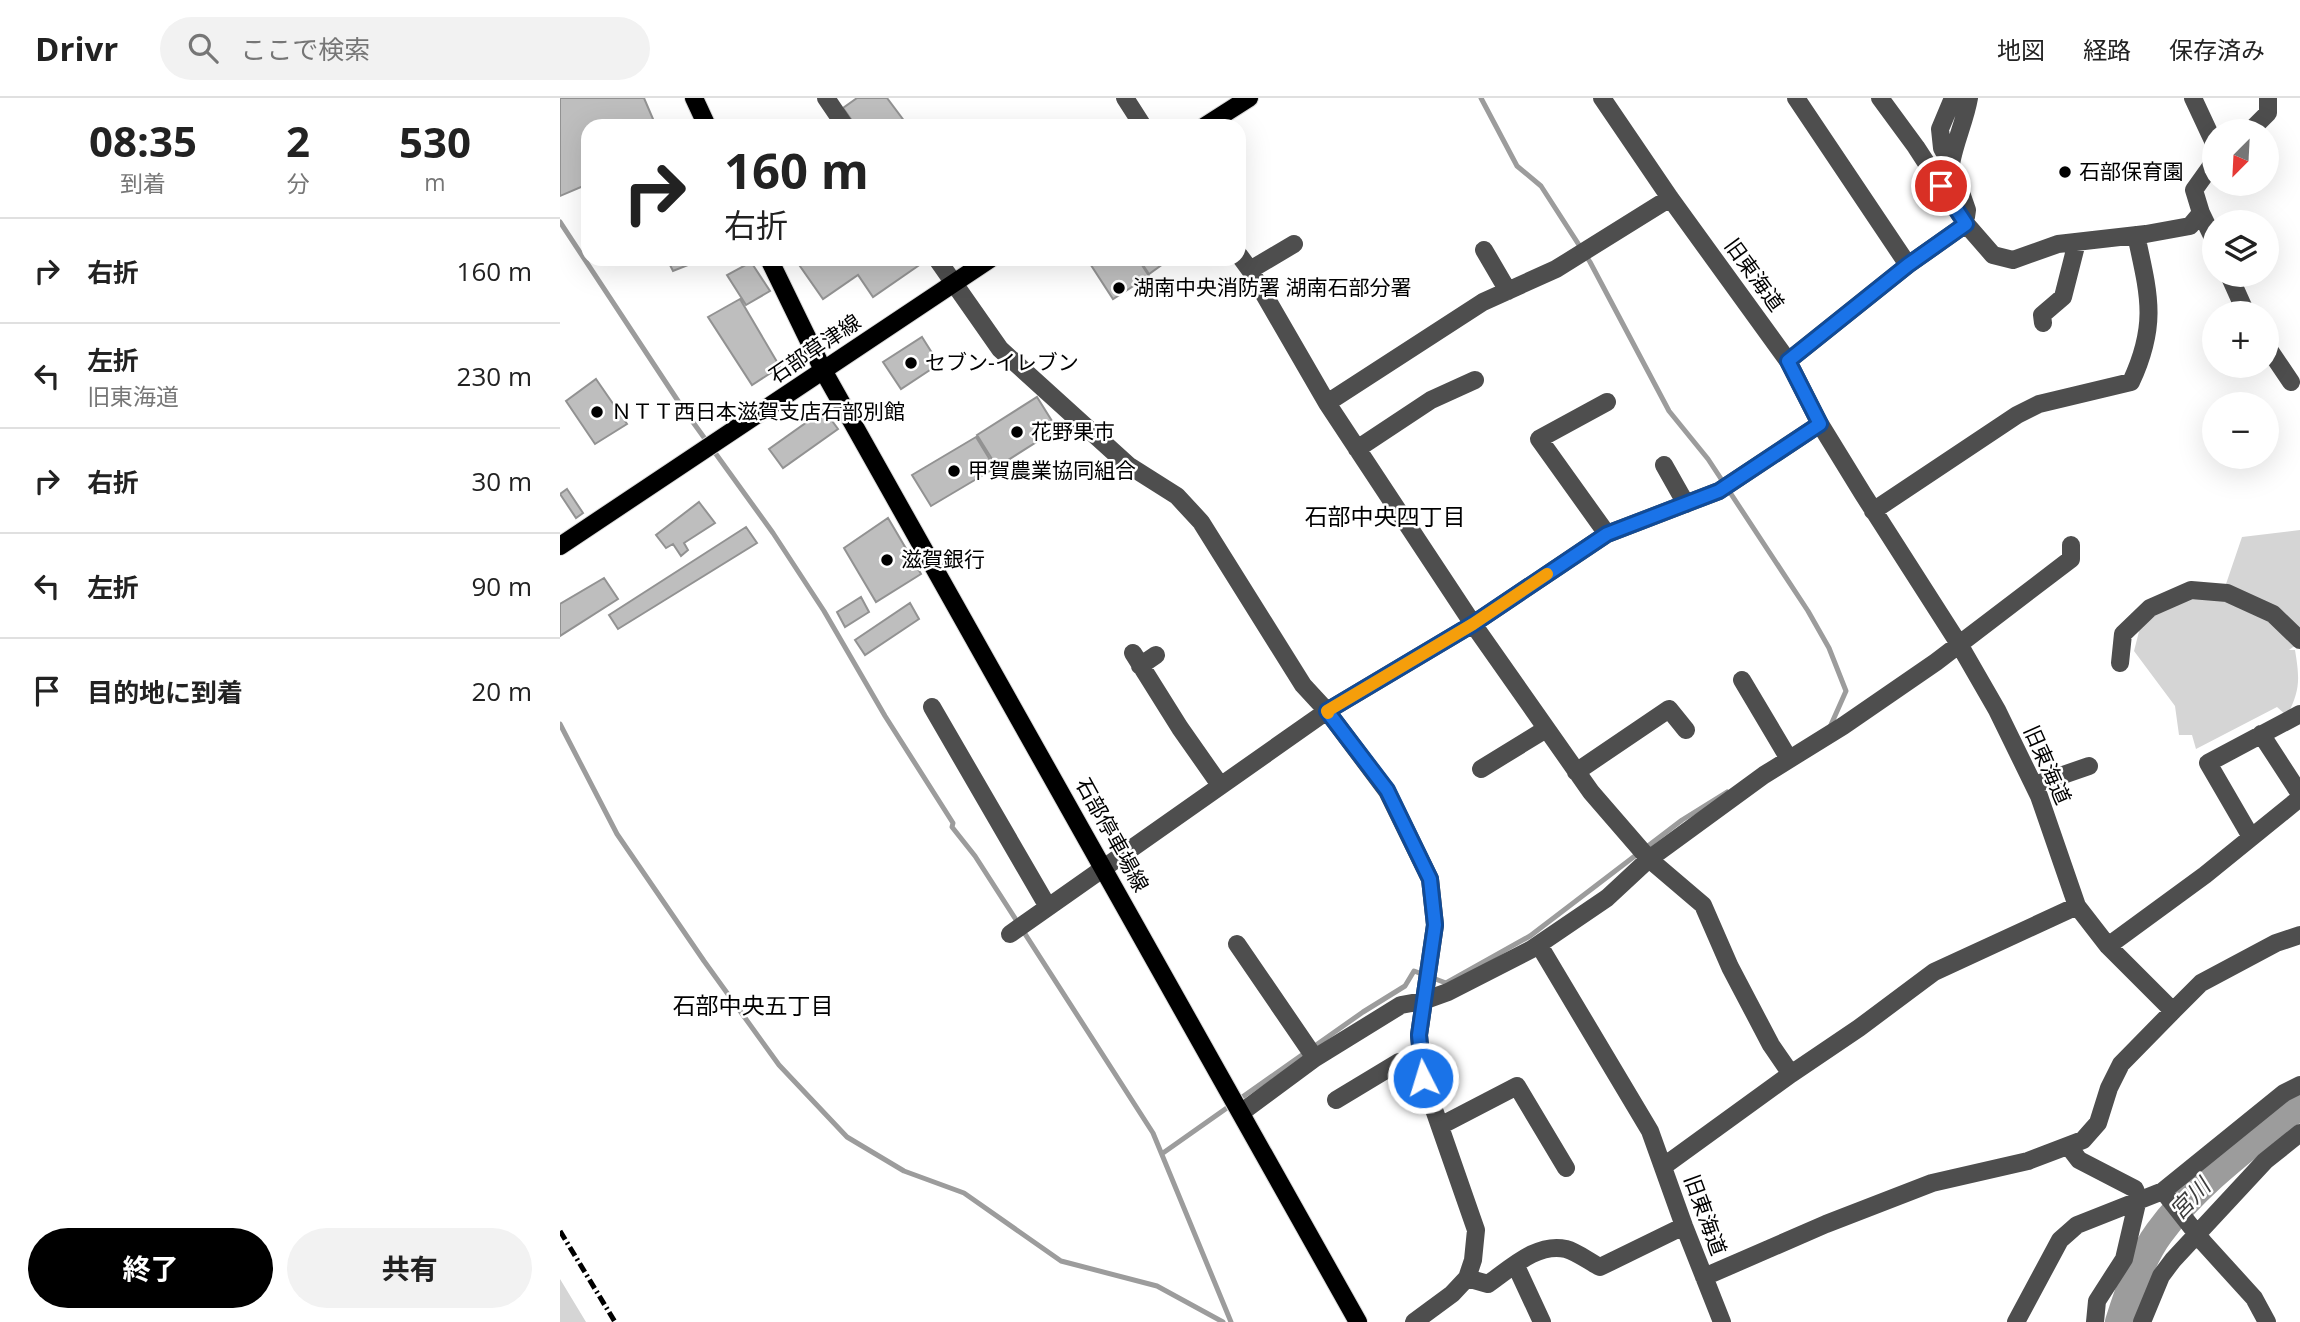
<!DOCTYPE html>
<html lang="ja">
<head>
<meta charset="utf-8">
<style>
	:root { --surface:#fff; --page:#f2f2f2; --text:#222; --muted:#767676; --line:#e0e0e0; --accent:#000 }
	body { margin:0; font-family:"Open Sans","Noto Sans JP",sans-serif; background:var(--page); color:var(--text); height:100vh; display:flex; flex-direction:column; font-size:26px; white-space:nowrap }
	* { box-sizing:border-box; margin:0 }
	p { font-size:23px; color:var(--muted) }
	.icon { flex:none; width:38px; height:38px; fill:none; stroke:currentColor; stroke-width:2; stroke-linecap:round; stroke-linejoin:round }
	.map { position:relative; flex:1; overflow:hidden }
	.sheet { display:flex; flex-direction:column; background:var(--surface); width:560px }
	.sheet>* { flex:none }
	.banner { position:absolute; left:21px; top:21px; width:665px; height:147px; border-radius:21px; box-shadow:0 7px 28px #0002; background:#fff; color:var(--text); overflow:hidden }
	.needle { width:46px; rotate:204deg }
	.fabs { position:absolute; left:1642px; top:21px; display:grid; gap:14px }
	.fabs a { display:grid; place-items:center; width:77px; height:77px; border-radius:50%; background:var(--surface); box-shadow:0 7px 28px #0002; font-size:35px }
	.pin { position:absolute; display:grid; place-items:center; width:60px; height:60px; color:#fff; margin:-30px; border:4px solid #fff; border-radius:50%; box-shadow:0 2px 7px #0007 }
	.me { position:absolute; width:77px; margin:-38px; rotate:355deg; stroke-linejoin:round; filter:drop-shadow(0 0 5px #0008) }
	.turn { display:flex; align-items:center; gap:24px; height:147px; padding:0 28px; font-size:32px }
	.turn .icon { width:91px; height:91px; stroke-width:2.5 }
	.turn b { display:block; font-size:49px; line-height:60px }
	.eta { display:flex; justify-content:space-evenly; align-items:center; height:119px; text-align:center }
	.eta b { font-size:42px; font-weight:700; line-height:49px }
	.cta { display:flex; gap:14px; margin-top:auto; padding:14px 28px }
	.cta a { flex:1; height:80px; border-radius:42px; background:var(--accent); color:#fff; font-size:28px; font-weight:700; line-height:80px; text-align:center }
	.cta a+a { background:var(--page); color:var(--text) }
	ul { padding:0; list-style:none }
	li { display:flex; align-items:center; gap:21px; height:105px; padding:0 28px; border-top:2px solid var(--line) }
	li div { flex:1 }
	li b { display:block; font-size:26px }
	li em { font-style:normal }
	header { display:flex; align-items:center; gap:42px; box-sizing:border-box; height:98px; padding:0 35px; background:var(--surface); border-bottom:2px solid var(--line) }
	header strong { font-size:33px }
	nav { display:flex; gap:38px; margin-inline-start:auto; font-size:24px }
	.search { width:490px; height:63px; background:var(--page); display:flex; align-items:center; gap:18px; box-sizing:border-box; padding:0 24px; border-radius:38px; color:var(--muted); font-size:26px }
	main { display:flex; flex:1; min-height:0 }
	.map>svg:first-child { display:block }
	.green { fill:#d5d5d5 }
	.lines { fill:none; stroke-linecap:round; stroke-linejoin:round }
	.stream { stroke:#9c9c9c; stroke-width:5 }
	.river { stroke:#9c9c9c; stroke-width:30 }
	.building { fill:#bebebe; stroke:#929292; stroke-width:2 }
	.major-casing { stroke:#dbdbdb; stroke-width:20 }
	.minor { stroke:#4e4e4e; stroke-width:18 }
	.major { stroke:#000; stroke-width:18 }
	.rail { stroke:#000; stroke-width:5; stroke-dasharray:10 3.5 2 3.5; stroke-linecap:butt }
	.route-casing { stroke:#114b97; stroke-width:18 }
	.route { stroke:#1a73e8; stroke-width:12 }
	.slow { stroke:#f59e0b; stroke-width:12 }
	.poi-dot { fill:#000; stroke:#fff; stroke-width:2.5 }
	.labels { text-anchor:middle; stroke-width:5; stroke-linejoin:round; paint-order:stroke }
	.poi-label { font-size:21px; fill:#000; stroke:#fff; text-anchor:start }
	.street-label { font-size:21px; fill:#000; stroke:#fff }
	.neighbourhood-label { font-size:23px; fill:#000; stroke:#fff }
	.water-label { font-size:23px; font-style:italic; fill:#3d3d3d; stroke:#fff }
</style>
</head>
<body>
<header>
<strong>Drivr</strong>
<div class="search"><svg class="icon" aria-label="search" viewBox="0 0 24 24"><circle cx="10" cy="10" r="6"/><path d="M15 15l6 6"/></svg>ここで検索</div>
<nav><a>地図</a><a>経路</a><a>保存済み</a></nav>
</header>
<main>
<section class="sheet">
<div class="eta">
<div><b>08:35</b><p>到着</p></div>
<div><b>2</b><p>分</p></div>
<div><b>530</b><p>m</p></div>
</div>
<ul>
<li><svg class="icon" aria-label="right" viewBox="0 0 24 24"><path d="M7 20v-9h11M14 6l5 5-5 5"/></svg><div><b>右折</b></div><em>160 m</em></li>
<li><svg class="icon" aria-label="left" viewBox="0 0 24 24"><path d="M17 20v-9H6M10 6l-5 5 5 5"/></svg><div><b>左折</b><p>旧東海道</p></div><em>230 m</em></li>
<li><svg class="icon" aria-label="right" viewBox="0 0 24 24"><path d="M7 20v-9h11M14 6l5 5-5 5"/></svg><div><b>右折</b></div><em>30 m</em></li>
<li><svg class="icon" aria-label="left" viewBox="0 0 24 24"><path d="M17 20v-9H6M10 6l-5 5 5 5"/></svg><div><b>左折</b></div><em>90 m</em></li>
<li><svg class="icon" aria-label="arrive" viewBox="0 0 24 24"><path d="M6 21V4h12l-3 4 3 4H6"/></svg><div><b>目的地に到着</b></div><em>20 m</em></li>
</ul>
<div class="cta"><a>終了</a><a>共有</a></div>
</section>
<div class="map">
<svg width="1740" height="1224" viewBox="0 0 1740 1224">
	<rect width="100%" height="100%" fill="#fff"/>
	<path class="green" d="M1740 432V544L1729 552H1735C1740 582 1740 592 1727 618L1717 609 1636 651 1632 637H1619L1615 608 1574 553 1586 506 1666 486 1682 439Z
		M0 1181 26 1224H0Z"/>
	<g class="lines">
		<path class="stream" d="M921 0 957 68 981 88 1030 164 1109 313 1148 361 1248 513 1269 550 1286 593 1270 629
			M0 124 122 309 213 435 264 513 325 618 393 725 392 729 415 758 593 1035 671 1224
			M0 626 57 736 144 863 219 967 287 1039 344 1073 404 1095 501 1163 597 1188 663 1224
			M603 1055 803 914 845 888 854 873 886 885 970 838 1122 722 1167 694"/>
		<path class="river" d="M1560 1224C1569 1196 1581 1159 1599 1135 1633 1088 1683 1051 1729 1014L1740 1009"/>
	</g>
	<path class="building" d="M0 0H84L96 28H28V86L0 98Z
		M297 0H327L348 28H296L283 10Z
		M107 161H143L113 173Z
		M235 161H368L313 199 298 177 263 201Z
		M527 161H578L589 178 553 201Z
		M579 161H610L589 176Z
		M191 164 210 193 186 207 167 177Z
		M180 201 220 269 192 287 148 219Z
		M362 239 379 266 341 291 323 264Z
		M36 281 67 326 35 346 6 303Z
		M477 299 497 331 437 369 417 337Z
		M264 312 278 331 223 370 209 351Z
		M416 339 435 370 371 408 352 377Z
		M7 391 23 415 16 420 0 396Z
		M139 404 155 425 124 445 128 452 121 458 113 446 106 450 96 437Z
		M328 420 361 476 316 504 284 450Z
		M186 429 197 445 58 531 49 517Z
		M44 480 58 501 0 538V506Z
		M301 499 309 514 285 529 277 514Z
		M350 505 359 521 305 557 295 542Z"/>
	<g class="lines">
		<g class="major-casing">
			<path id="major" d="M134 0 147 28
				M645 28 689 0
				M209 161 264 274 798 1224
				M0 448 430 161"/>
		</g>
		<path class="minor" d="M266 0 285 28
			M565 0 583 28
			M1042 0 1110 100 1228 263 1260 326 1303 396 1399 546 1437 612 1479 698 1517 808 1548 848 1613 913 1561 966 1549 990 1538 1025 1523 1042 1468 1063 1372 1085 1266 1126 1144 1179
			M1236 0 1348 167
			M1320 0 1356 49 1406 126 1433 157 1453 162 1498 146 1586 136 1630 128 1641 115 1634 92 1654 64
			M1393 0 1380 31 1382 50 1391 66 1407 112 1406 119
			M1633 0 1654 45
			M1690 33 1708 15V0
			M1391 66C1395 43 1405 23 1409 0
			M1641 115 1654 142
			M924 152 948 193
			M679 157 690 172 767 305 913 526 1031 694 1089 761 1143 807 1170 869 1211 947 1231 976
			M377 161 440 251 568 367 617 398 641 424 743 587 767 613 827 693 870 781 875 827 859 937 863 980 916 1132 913 1162 907 1180 892 1196 854 1224
			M690 172 734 146
			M1669 177 1686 215
			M1483 225 1482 217 1503 199 1517 144
			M1706 247 1731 284
			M1228 263 1348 167 1406 126
			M767 305 923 204 996 171 1110 100
			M797 351 871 302 915 282
			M1104 367 1126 406
			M1313 413 1457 317 1479 306 1571 284C1598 226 1589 197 1576 137
			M1047 436 979 341 1047 304
			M573 555 620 630 660 687
			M1560 565 1563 536 1590 510 1631 492 1667 495 1713 516 1740 542
			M580 568 596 557
			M1182 582 1229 661
			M372 609 488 809
			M1701 636 1740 696
			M921 671 986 631
			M1016 674 1109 611 1126 632
			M1474 687 1529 668
			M1691 739 1648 665 1740 616
			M450 836 767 613 913 526 1047 436 1159 393 1260 326
			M677 846 755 960
			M979 847 1090 1033 1124 1128 1162 1224
			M1548 848 1645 777 1740 700
			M1613 913 1641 885 1716 845 1740 837
			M776 1002 839 964 861 962
			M682 1014 755 960 841 907 863 903 888 894 972 851 1047 800 1089 761 1204 677 1283 628 1376 564 1511 461V447
			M880 1028 957 988 1006 1070
			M1509 1049 1519 1062 1575 1091 1578 1101 1564 1161 1537 1203 1535 1224
			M1104 1068 1231 976 1299 930 1374 874 1517 808
			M1603 1093 1644 1145 1694 1200 1707 1224
			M956 1168 982 1224
			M907 1180 928 1186C950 1171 977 1144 1006 1151 1017 1154 1030 1164 1040 1169L1124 1128
			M1456 1224 1500 1142 1517 1127 1603 1093 1724 995 1740 987
			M1582 1224 1601 1178 1613 1162 1705 1063 1740 1035"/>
		<use href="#major" class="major"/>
		<path class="rail" d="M0 1133 55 1224"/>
	</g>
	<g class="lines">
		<g class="route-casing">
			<path id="route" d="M863 980 859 937 875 827 870 781 827 692 767 613 913 526 1047 436 1159 393 1260 326 1228 263 1348 167 1406 126 1381 88"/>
		</g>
		<use href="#route" class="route"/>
		<path class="slow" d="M768 615 767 613 913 526 987 476"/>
	</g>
	<g class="poi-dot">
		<circle cx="1505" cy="74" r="7"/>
		<circle cx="559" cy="190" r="7"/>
		<circle cx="351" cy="265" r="7"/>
		<circle cx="37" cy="314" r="7"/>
		<circle cx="457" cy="334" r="7"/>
		<circle cx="394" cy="373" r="7"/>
		<circle cx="327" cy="462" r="7"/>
	</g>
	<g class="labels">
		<g class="poi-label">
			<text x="1519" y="81">石部保育園</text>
			<text x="573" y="197">湖南中央消防署 湖南石部分署</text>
			<text x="365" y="272">セブン-イレブン</text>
			<text x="51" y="321">ＮＴＴ西日本滋賀支店石部別館</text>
			<text x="471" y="341">花野果市</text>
			<text x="408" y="380">甲賀農業協同組合</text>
			<text x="341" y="469">滋賀銀行</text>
		</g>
		<g class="street-label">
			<text transform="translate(1194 177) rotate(54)" y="7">旧東海道</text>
			<text transform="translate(255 251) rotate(-34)" y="7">石部草津線</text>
			<text transform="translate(1487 667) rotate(66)" y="7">旧東海道</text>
			<text transform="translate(552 737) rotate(61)" y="7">石部停車場線</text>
			<text transform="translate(1145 1117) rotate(70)" y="7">旧東海道</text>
		</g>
		<g class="neighbourhood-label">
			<text x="825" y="427">石部中央四丁目</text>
			<text x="193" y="916">石部中央五丁目</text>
		</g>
		<g class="water-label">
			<text transform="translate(1630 1101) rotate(-46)" y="8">宮川</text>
		</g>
	</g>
</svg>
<div class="fabs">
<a><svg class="needle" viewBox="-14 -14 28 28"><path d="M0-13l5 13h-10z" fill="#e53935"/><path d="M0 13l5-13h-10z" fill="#767676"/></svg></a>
<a><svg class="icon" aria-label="layers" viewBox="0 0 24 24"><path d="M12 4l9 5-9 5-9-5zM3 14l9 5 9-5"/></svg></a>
<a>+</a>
<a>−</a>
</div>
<div class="pin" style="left:1381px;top:88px;background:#d93025"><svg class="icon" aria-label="arrive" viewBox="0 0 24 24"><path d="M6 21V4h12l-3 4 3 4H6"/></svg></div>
<svg class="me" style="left:863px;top:980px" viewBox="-20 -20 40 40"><circle r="17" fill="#1a73e8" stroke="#fff" stroke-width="3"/><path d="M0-11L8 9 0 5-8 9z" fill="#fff"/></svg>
<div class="banner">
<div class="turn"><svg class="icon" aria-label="right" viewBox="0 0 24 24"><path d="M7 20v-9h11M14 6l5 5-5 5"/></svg><div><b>160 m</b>右折</div></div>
</div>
</div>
</main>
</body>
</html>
